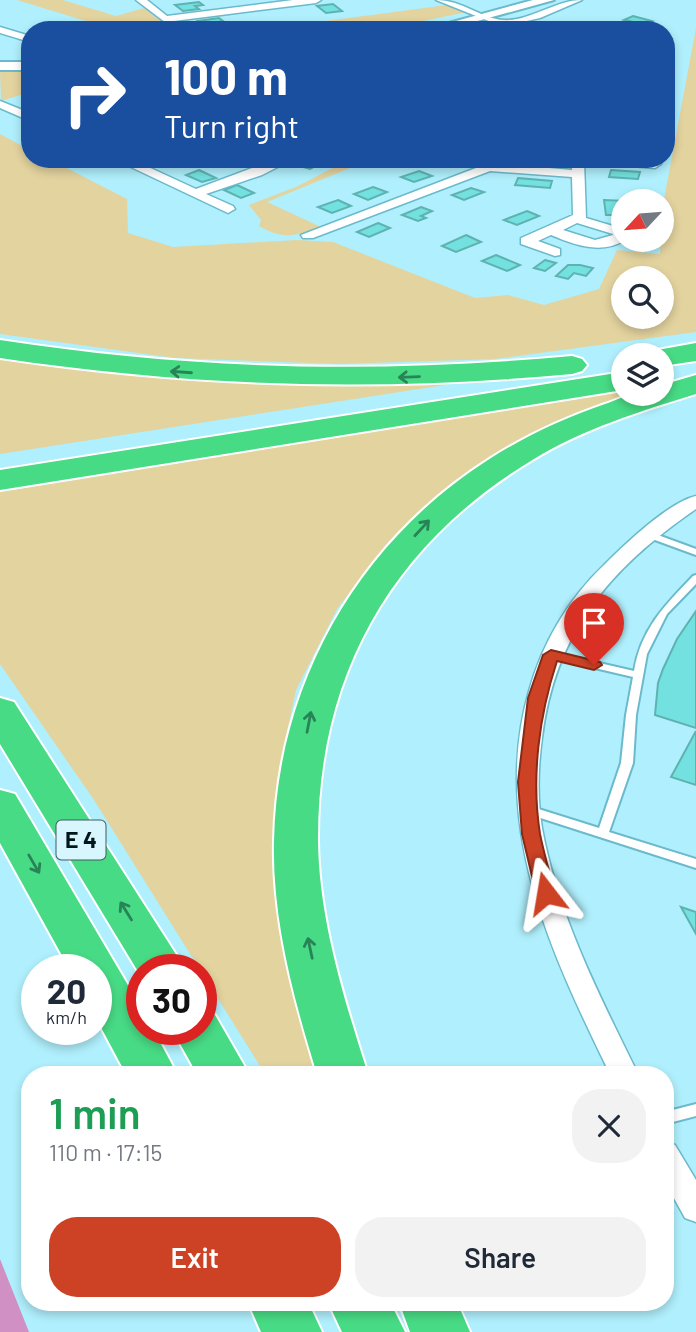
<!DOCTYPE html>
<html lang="en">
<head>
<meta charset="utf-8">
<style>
	:root { --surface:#fff; --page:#f2f2f3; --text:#1f2937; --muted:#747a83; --accent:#cd4225 }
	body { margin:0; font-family:Barlow,sans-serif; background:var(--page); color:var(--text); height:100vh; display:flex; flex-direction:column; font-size:26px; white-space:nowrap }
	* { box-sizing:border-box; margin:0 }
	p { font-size:23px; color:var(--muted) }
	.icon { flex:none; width:38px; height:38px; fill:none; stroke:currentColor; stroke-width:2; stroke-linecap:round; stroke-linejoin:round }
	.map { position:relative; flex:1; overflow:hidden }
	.panel { position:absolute; left:21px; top:1066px; width:653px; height:245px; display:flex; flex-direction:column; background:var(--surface); border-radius:28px; box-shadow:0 4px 10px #0003 }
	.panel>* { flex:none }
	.banner { position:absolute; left:21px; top:21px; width:654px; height:147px; border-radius:28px; box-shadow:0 4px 10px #0003; background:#1a4fa0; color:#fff; overflow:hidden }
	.needle { width:46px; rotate:244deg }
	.buttons { position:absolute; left:611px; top:189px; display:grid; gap:14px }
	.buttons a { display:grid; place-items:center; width:63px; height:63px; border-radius:50%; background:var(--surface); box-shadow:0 4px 10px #0003; font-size:35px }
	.speed { position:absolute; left:21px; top:954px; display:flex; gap:14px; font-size:35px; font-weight:700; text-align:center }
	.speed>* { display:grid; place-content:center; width:91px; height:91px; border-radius:50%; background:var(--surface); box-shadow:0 4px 10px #0003; line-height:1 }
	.speed small { font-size:18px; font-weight:400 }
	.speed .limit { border:10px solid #d22; background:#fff; color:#111 }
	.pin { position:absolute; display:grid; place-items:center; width:60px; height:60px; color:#fff; margin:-72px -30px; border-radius:50% 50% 50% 0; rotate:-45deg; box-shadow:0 0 7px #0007 }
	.pin .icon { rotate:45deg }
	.me { position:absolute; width:77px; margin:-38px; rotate:346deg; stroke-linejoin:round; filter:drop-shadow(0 0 5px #0008) }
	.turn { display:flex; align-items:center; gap:24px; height:147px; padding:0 28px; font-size:32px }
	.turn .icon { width:91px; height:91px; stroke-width:2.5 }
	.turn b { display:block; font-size:49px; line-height:60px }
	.round { display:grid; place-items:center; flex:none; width:74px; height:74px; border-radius:28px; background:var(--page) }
	.overview { display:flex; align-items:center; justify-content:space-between; height:119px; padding:0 28px }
	h1 { font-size:42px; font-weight:600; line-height:52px; color:#1e9e55 }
	.cta { display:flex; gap:14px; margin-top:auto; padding:14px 28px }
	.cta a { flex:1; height:80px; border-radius:28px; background:var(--accent); color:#fff; font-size:28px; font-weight:600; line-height:80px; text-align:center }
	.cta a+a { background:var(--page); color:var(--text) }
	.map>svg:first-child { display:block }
	.green { fill:#e3d39f; fill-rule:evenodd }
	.water { fill:#d090c4 }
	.building { fill:#72e1df; stroke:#5eb3b1; stroke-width:2 }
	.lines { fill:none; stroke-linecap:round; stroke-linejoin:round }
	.service-casing { stroke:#6abacc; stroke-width:4 }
	.minor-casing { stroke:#6abacc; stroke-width:3 }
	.tertiary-casing { stroke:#6abacc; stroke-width:4 }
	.motorway-casing { stroke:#fff; stroke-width:4 }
	.service { fill:#fff; fill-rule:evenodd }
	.minor { fill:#fff; fill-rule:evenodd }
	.tertiary { fill:#fff; fill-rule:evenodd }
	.motorway { fill:#48db85; fill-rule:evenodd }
	.oneway { stroke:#288356 }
	.route { fill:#cd4225; stroke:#852b18; stroke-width:2 }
	.labels { text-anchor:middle; stroke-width:7; stroke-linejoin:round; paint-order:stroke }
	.shield { fill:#d8f6fd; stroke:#415a60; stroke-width:2 }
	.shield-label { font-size:23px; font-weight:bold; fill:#00171c }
</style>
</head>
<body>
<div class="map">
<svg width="696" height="1332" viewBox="0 0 696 1332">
	<rect width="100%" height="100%" fill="#b0effd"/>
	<path class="green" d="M17 0H63L116 16 144 8 172 30H115Z
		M447 5 467 12 379 30H258Z
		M696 28V332L495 359 338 364 175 358 0 334V134L30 150V159H49L127 199 128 233 173 247 297 240 333 242 475 298 508 295 544 305 599 289 617 250 660 254 662 210ZM623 278H662V317H623Z
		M11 70H30V92L1 101 0 72Z
		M350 159H372L267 202 321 227C296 236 283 240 259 226L261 220 249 205 296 187Z
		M499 159H549L572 166 570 170 561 171 500 165 497 163Z
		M0 356C144 385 296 388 443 381L445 385 0 454Z
		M623 371V375L0 473V468Z
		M623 391V394H643L518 444 453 485 390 540 337 609 296 690 279 770 276 836 282 916 317 1074H265L94 800 0 664V492Z"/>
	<path class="water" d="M0 1259 29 1332H0Z"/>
	<path class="building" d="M199 2 203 5 195 6 199 9 183 11 175 5Z
		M333 4 342 11 326 13 317 6Z
		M633 16 652 21 643 24 624 20Z
		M219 18 223 21 217 22 224 27 209 29 198 21Z
		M170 159 179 163 165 167 149 160Z
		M308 159H320L326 161 310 169 296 165Z
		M199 170 216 178 202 182 186 175Z
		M611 170 640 172 638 179 609 177Z
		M419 171 432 176 414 182 401 177Z
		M518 178 552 181 550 188 515 185Z
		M237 185 254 193 241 198 224 190Z
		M373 187 387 192 368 200 354 194Z
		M471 188 484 192 464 200 452 195Z
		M338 200 351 206 332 213 318 207Z
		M604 200 625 201 623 215H606Z
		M421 207 432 211 421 216 426 218 418 221 402 215Z
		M527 211 539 216 517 225 504 220Z
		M378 223 390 228 369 237 357 232Z
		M466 235 481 242 456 252 442 246Z
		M496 255 520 265 507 271 482 261Z
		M545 260 556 263 545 271 534 268Z
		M568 265H580L593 268 586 276 574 273 568 279 556 276Z
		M696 611V728L655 715 658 683 663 669 677 639Z
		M696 731V785L671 777Z
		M681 907 696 912V934Z"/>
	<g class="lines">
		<g class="service-casing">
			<path id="service" d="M647 531 696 549V555L644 536 642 534 644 532Z
				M696 575V584L667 614 647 654 636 715 633 763 609 832 696 859V868L525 813 523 810 525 807 529 806 599 828 621 763 626 715 633 677 548 657 547 655 548 653 552 652 634 671C641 629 665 605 693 576Z
				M696 1104V1116L665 1124V1112Z"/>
		</g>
		<g class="minor-casing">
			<path id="minor" d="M136 0H147L167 16 293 0H321L316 3 174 21 179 26 174 29Z
				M436 0C462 0 480 18 503 20 529 22 555 0 582 0L540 18 514 24 526 30H511Z
				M0 27 30 36V42L0 33Z
				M0 101 30 113V121L0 108Z
				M114 159H131L196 189 276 159H293L262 175 206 194 233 206 235 209 228 213Z
				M572 159C591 159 648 154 661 164L655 168 584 162 586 218 623 229 625 240C601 255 575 245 551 235L538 241 560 249V255L555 256 521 244V238L573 215 572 177 490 171 313 238H303L301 235 489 163 572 170ZM577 223 613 234V235L595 240 563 230Z
				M696 496V509C610 568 555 632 542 738 538 767 537 798 542 828 558 915 599 995 638 1074H610C552 955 490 826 529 691 542 644 568 599 604 565 624 545 669 502 696 496Z
				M665 1141 675 1145 696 1180V1222L685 1218 665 1182Z"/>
		</g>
		<g class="tertiary-casing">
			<path id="tertiary" d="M533 0H554L445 30H423Z
				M0 62H30V70H0Z"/>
		</g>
		<g class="motorway-casing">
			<path id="motorway" d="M0 340C195 370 376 374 572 356L582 359 587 365 582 371 572 374C376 392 195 387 0 358Z
				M696 343V361L662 366V355H649L652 351Z
				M623 372V390L0 490V470Z
				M696 375V394C641 411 583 429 534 459 392 544 317 675 318 841 319 920 344 999 368 1074H317C294 1000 272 919 274 841 277 684 358 542 491 458 527 435 565 418 605 404 615 401 625 395 635 394 643 392 653 394 662 394V385Z
				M0 698 14 702 186 970H142V978L0 744Z
				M0 790 15 794 142 1009V1029H153L177 1074H126L96 1018V970H70L0 843Z
				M201 1010 215 1015 249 1074H197L172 1029H201Z
				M248 1302H308L322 1332H261Z
				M328 1302H390L405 1332H342Z
				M399 1302H457L470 1332H410Z"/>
		</g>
		<use href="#service" class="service"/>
		<use href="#minor" class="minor"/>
		<use href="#tertiary" class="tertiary"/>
		<use href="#motorway" class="motorway"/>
	</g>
	<defs><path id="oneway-shaft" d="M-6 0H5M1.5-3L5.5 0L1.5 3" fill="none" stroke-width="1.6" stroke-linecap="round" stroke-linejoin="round" transform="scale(1.75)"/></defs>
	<g class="oneway">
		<use href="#oneway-shaft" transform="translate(181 372) rotate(-176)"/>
		<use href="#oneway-shaft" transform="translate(409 377) rotate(178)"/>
		<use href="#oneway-shaft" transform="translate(422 528) rotate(-47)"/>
		<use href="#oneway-shaft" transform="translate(309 722) rotate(-79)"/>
		<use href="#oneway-shaft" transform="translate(34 864) rotate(60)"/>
		<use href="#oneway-shaft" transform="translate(126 911) rotate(-122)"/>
		<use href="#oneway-shaft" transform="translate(310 948) rotate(-102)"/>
	</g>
	<path class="route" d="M551 650 600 662 602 665 594 670 557 661C539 716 531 777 540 834 544 854 550 874 555 893L552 898H539L536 893 522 834 518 782 528 698 543 655Z"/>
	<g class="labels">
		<rect class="shield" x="56.5" y="820.5" width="49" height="39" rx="5"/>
		<g class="shield-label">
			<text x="81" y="848">E 4</text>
		</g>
	</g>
</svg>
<div class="buttons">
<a><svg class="needle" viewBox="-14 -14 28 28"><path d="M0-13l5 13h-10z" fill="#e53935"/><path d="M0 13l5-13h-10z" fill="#747a83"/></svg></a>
<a><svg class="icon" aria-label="search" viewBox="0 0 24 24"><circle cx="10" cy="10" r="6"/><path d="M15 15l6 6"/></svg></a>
<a><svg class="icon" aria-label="layers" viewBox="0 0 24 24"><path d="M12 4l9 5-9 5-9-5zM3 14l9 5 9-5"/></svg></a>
</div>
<div class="speed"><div>20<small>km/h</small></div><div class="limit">30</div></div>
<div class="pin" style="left:594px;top:665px;background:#d93025"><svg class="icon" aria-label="arrive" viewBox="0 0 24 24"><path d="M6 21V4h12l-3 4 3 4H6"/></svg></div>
<svg class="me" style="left:546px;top:893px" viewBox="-20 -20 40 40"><path d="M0-17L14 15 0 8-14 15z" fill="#cd4225" stroke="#fff" stroke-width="4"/></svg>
<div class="banner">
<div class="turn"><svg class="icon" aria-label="right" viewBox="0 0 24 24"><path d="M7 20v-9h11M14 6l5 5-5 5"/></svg><div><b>100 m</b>Turn right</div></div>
</div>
<section class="panel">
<div class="overview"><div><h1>1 min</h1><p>110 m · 17:15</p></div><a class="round"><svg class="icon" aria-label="close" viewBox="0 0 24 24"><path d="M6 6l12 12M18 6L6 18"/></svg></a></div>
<div class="cta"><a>Exit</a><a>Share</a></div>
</section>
</div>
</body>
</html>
